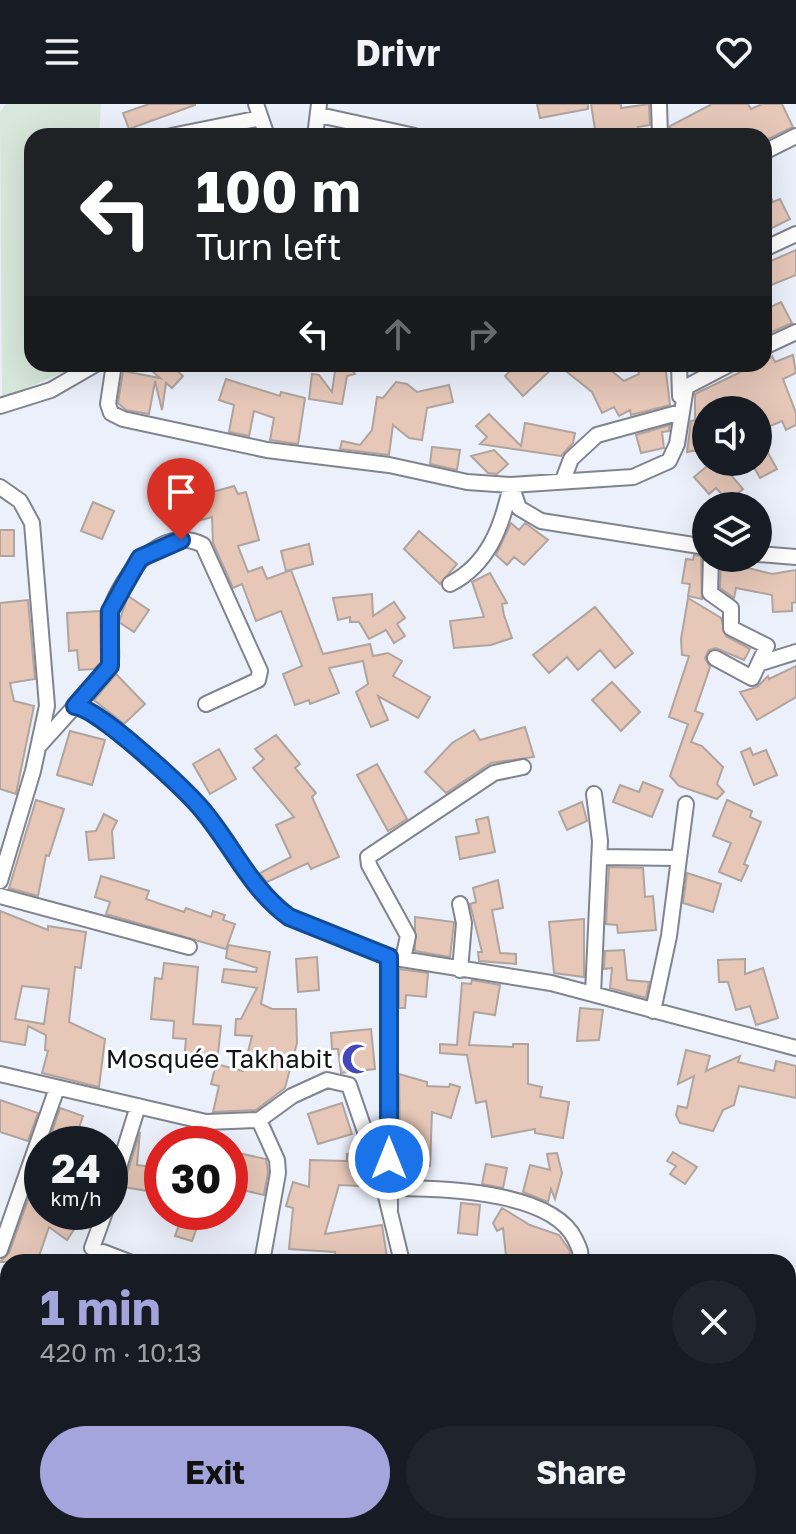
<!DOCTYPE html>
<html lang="en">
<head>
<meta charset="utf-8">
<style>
	:root { --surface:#171b24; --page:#20242c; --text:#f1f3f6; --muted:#9ea1a6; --accent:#a4a5dc }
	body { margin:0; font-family:"Golos Text",sans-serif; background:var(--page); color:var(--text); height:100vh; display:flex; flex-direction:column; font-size:30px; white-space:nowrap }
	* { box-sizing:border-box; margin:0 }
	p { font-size:26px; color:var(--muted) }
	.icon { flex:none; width:44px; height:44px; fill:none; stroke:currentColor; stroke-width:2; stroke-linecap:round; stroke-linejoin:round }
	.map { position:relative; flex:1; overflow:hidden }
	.drawer { position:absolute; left:0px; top:1150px; width:796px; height:280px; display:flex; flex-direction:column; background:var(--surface); border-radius:24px 24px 0 0; box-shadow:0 8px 32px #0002 }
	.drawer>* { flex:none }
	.hud { position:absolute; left:24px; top:24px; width:748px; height:244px; border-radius:24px; box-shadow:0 8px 32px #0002; background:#202124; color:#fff; overflow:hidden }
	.buttons { position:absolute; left:692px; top:292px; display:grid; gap:16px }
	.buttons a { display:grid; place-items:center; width:80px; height:80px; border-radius:50%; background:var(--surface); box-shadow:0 8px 32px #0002; font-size:40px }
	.speed { position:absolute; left:24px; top:1022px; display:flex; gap:16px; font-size:40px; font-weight:700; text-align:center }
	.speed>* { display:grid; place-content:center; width:104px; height:104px; border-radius:50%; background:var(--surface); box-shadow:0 8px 32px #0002; line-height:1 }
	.speed small { font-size:20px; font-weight:400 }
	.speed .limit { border:12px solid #d22; background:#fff; color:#111 }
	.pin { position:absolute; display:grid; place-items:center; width:68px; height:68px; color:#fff; margin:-82px -34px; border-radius:50% 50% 50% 0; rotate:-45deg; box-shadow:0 0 8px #0007 }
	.pin .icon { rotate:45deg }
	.me { position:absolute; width:88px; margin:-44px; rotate:0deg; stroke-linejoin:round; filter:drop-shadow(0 0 6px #0008) }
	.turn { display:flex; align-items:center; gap:28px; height:168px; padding:0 40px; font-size:36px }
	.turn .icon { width:104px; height:104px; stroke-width:2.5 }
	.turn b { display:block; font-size:56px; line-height:68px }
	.lanes { display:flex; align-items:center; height:76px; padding:0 40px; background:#0003; justify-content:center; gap:40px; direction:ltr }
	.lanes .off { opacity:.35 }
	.round { display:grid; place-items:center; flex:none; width:84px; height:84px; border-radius:42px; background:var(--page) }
	.summary { display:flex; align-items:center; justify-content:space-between; height:136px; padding:0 40px }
	h1 { font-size:48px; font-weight:700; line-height:60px; color:var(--accent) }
	.action { display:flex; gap:16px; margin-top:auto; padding:16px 40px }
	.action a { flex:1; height:92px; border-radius:48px; background:var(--accent); color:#111; font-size:32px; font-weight:700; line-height:92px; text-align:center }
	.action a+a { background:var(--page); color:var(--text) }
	header { display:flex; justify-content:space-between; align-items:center; height:104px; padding:0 40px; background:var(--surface); font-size:36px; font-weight:700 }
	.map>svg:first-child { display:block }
	.green { fill:#d7e7da }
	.building { fill:#e6c7b8; stroke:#afa49e; stroke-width:2; fill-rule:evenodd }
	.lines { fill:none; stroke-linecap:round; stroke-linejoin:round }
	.street-casing { stroke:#81848e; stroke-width:18 }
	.street { stroke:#fff; stroke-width:14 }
	.route-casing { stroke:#114b97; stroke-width:20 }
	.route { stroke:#1a73e8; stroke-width:14 }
	.labels { text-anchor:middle; stroke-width:6; stroke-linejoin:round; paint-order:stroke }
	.poi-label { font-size:26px; fill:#141519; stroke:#fff; text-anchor:end }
</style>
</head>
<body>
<header><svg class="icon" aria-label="menu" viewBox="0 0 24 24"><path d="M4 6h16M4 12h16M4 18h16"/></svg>Drivr<svg class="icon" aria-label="heart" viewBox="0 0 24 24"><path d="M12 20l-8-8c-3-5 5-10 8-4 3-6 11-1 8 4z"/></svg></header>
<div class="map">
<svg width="796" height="1430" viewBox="0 0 796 1430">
	<rect width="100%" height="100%" fill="#ecf0fb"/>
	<path class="green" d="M6 0H101L99 32H32V260H82L2 295 0 8Z"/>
	<path class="building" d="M149 0H195V1L129 25 123 9Z
		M537 0H588V5L540 14Z
		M591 0H621V4L649 0 650 21 638 23 640 32H596Z
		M712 0H748L751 5 762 0H782L793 23 764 37V32H670V22Z
		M764 80 773 98 780 95 790 115 764 128Z
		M796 146V171L764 184V160Z
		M781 198 792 219 765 231 764 206Z
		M793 251 796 269 783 275 796 309V321L786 326 782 317 758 327V306H706V345L687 348 691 317 695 316V290L757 260H764L772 252 775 258Z
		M144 260H180L175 265 183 272 172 284 166 279 162 306 155 277 149 310 126 306 118 299 123 267 160 274Z
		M336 260H348L355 270 347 272 342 300 309 295 312 270 319 271 332 288Z
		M517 260H603L624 277 639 270 638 264 665 260 670 301 631 311 630 306 619 312 614 303 602 309 592 288 557 260 523 292 505 272Z
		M226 275 280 292 281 288 305 294 298 340 270 336 274 314 254 307 249 332 229 328 234 301 219 296Z
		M396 278 407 280 417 288 449 281 453 298 427 304 422 336 409 334 393 321 389 351 340 345 342 337 360 341 372 326 377 293 383 294Z
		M489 310 521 342 525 319 575 329 573 339 561 352 480 340 487 333 476 322Z
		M670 321 669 327 662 328 664 344 641 349 636 331Z
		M758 331 777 365 760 374 751 358H758Z
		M432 343 460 346 457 366 430 360Z
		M494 346 508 360 497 370 488 369 471 352Z
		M712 358H720L743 385 728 397 716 384 709 390 694 373Z
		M234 382 238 390 246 388 259 436 238 442 248 468 262 463 267 475 291 466 323 550 370 540 373 552 388 549 402 557 393 572 430 593 418 614 378 592 388 616 371 623 356 588 368 580 363 557 329 564 339 589 310 600 309 596 295 601 283 570 302 562 281 507 256 517 242 480 233 484 213 439 212 413 198 417 196 410H184L182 391 201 385 202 391Z
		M93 398 114 407 102 435 81 427Z
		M511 419 519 426 525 419 548 436 524 461 514 453 507 461 496 451Z
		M0 426H14V452H0Z
		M419 427 457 460 440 480 404 445Z
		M309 440 313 460 286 467 281 447Z
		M694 451 701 452 702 495 688 492 690 480 682 479 686 455 693 456Z
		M721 457 772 470 796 466V498L792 499V507L773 508 772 491 736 484 734 494 720 484Z
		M490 469 507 499 502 500 504 511 512 534 491 541 454 544 450 517 484 513 472 478Z
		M372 490 373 512 394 498 405 514 397 520 405 532 394 539 386 526 369 535 359 518H350V513L338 516 333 494Z
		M128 492 149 506 134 528 119 518Z
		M688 494 721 514 726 532 750 545 744 556 716 544 709 546 705 554 710 563 695 607 703 610 691 638 702 642 723 663 717 680 724 688 717 695 679 682 670 672 688 620 669 613 689 552 682 551 681 535Z
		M28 496 35 575 10 579 14 597 34 602 16 690 0 685V499Z
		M595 503 633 549 615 564 600 546 578 566 567 553 549 569 533 551Z
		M100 507 101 558 94 565 79 566 77 546 69 547 67 509Z
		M796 562V593L757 616 740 588 757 583 768 572 769 575Z
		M116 570 145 600 124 620 94 596Z
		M612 578 640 608 621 627 592 596Z
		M525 623 534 653 491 659 446 689 425 668 452 639 474 626 480 636Z
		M70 627 105 636 92 681 57 671Z
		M276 631 300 660 295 664 316 689 312 693 339 753 311 765 308 759 267 778 260 769 291 753 276 721 294 713 253 664 264 655 255 645Z
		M750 644 753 651 766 646 777 671 754 681 741 648Z
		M219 645 236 675 210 690 193 660Z
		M377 660 407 715 388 727 357 671Z
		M643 678 663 686 652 713 613 698 620 681 639 688Z
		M36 696 64 705 49 752 46 751 38 792 9 784Z
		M727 696 752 707 750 713 761 718 744 760 748 762 741 777 719 768 731 739 713 732Z
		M582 698 587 717 567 726 559 708Z
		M104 710 117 717 112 727 114 754 89 756 86 728 96 727Z
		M488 713 495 748 460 755 456 733 479 729 476 716Z
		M609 763 643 764 645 793 653 792 656 826 618 829 617 821 606 820Z
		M687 769 721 780 713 808 683 799Z
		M101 772 149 787 146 795 184 808 186 804 211 813 213 807 225 811 223 816 235 820 226 845 106 810 110 798 95 793Z
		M498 776 503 804 492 806 500 849 516 850V860L479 857 478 848H482L470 800 476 798 473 784Z
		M0 807 48 826V822L86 828 81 864 75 863 69 918 105 935 99 983 42 969 48 947 45 946 46 931 28 922 25 941 0 937ZM22 882 49 885 44 920 15 915Z
		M415 813 454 818 450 853 415 847Z
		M584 815V873L554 869 549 818Z
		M228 841 270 848 261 900 272 905H296L297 939 285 984 256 1006 213 1008 219 982 211 980 216 960 243 967 252 932 235 931 236 915H241L257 884 222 878 224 865 256 868 257 864 226 854Z
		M624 846 627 876 649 878 646 894 610 884 612 864 604 865 605 847Z
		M317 853 319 886 298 888 296 855Z
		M745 855V870L763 864 778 914 756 921 750 902 736 906 728 878H719L718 856Z
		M164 859 198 863 193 920 221 922 217 959 184 956 186 935 173 934 174 917 151 915 155 874 162 875Z
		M399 865 428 869 426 893 406 891 405 904H399Z
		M472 876 500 881 495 911 474 908 469 941 513 943V940H528V980L542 983 540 993 569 998 563 1034 535 1029V1025L492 1033 486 997 476 999 467 951 440 949V940L457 941 462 879 471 880Z
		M580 904 603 906 599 936 577 937Z
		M371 925 375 965 341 969 338 945H332L331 929Z
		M686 946 710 952 706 967 740 952 738 958 774 967 776 957 796 962V994L739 982 734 1001 723 1006 713 1027 680 1019 676 1011 678 1002 687 1004 694 972 678 980Z
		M399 970 427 978V982L449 983 450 980 460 983 451 1014 432 1008 430 1062H412L413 1041 400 1036Z
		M0 996 38 1009 28 1037 0 1028Z
		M342 999 352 1030 318 1040 308 1010Z
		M60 1004 83 1012 76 1032 94 1040H48Z
		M140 1028 137 1061 152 1063 148 1087 123 1083Z
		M673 1048 697 1063 685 1080 670 1070 676 1062 667 1057Z
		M238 1049 266 1055 268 1068 264 1091 234 1084Z
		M557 1049 562 1069 555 1095 551 1085 548 1098 523 1088 530 1061 550 1066 547 1050Z
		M347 1050H359V1082L339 1081 325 1130 382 1121 387 1153 336 1158 335 1148 289 1145 293 1104 286 1102 293 1078 309 1083 310 1056 347 1057Z
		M42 1057V1108H64L79 1118 67 1136 49 1123 37 1158H0L9 1149Z
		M486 1060 507 1064 503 1084 482 1080Z
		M461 1099 480 1101 477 1131 458 1129Z
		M502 1104 530 1121 559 1131 570 1147 568 1158H521L518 1151 506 1152 503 1124 497 1127 493 1119Z
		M182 1113 199 1118 192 1137 175 1132Z"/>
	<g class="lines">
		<g class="street-casing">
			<path id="street" d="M256 0 267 32
				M659 0 660 32
				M319 11 415 32
				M171 32 261 14
				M315 32 319 0
				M764 48 796 32
				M764 145 796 130
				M764 243 796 228
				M114 260 108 300 111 309 123 315 267 346 389 361 467 378 511 381 633 373 669 357 677 340 686 283 730 260
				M679 260 680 292
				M0 302 51 286 96 260
				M563 376 571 355 597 331 681 308
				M0 383 20 397 32 419 47 602 33 667 0 777
				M758 450 796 453
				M711 454 710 489 731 504V524L767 542 752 574 715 554
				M450 480C489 460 502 422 511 381L519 404 541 417 706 443
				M761 559 796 548
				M75 602 110 562C115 544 105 523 111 505 122 471 162 419 203 441L260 567 258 576 206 600
				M38 643 75 602C98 604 181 682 199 702 231 738 249 784 289 813L389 853
				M599 753 679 754
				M0 792 189 843
				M460 800 464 819 460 866
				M403 855 408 832 369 761 368 753 494 669 523 663
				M593 890 600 737 594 690
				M653 907 669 832 686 700
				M0 970 206 1018 259 1016 292 992 327 976 349 981 383 1080 402 1158
				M259 1016 277 1056 278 1069 262 1158
				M390 1084C437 1084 551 1086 575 1135 579 1144 583 1149 578 1158
				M110 1092 138 1002
				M390 1106 389 853 551 879 796 944
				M92 1144 105 1108
				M0 1146 57 984
				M103 1148 129 1158
				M0 1186 8 1190
				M0 1258 8 1261
				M0 1346 8 1354
				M345 1430 346 1422"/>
		</g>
		<use href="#street" class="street"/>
	</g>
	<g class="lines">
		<g class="route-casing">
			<path id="route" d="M181 436 140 454 125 480 110 507V562L75 602C98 604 181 682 199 702 231 738 249 784 289 813L389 853V1055"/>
		</g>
		<use href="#route" class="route"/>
	</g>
	<defs>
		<g id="mosque-bare" transform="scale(2.4)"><path d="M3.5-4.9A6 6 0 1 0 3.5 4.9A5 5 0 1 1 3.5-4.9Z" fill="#4646bc" stroke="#fff" stroke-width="2.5" paint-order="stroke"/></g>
	</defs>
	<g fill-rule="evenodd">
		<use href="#mosque-bare" x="357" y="955"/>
	</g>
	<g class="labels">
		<g class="poi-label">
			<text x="333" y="964">Mosquée Takhabit</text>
		</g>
	</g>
</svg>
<div class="buttons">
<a><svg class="icon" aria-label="sound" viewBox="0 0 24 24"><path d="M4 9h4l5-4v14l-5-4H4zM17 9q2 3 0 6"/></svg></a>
<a><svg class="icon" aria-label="layers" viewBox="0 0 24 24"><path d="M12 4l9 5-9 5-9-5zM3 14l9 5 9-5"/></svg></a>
</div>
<div class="speed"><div>24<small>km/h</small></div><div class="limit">30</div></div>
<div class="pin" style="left:181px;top:436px;background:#d93025"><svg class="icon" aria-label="arrive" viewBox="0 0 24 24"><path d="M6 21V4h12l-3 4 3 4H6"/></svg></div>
<svg class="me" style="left:389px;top:1055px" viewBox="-20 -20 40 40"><circle r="17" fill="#1a73e8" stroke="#fff" stroke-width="3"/><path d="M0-11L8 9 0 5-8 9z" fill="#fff"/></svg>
<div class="hud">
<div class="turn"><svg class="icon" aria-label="left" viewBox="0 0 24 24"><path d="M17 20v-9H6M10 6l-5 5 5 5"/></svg><div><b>100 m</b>Turn left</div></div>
<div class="lanes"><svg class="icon" aria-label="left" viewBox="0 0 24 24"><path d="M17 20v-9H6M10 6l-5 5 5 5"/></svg><svg class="icon off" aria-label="ahead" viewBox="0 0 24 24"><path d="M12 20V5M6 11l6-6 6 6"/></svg><svg class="icon off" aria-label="right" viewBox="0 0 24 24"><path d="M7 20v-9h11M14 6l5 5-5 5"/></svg></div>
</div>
<section class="drawer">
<div class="summary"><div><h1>1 min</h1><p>420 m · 10:13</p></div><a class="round"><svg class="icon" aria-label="close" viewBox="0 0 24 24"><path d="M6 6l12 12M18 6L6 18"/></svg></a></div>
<div class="action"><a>Exit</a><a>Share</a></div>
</section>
</div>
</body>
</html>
